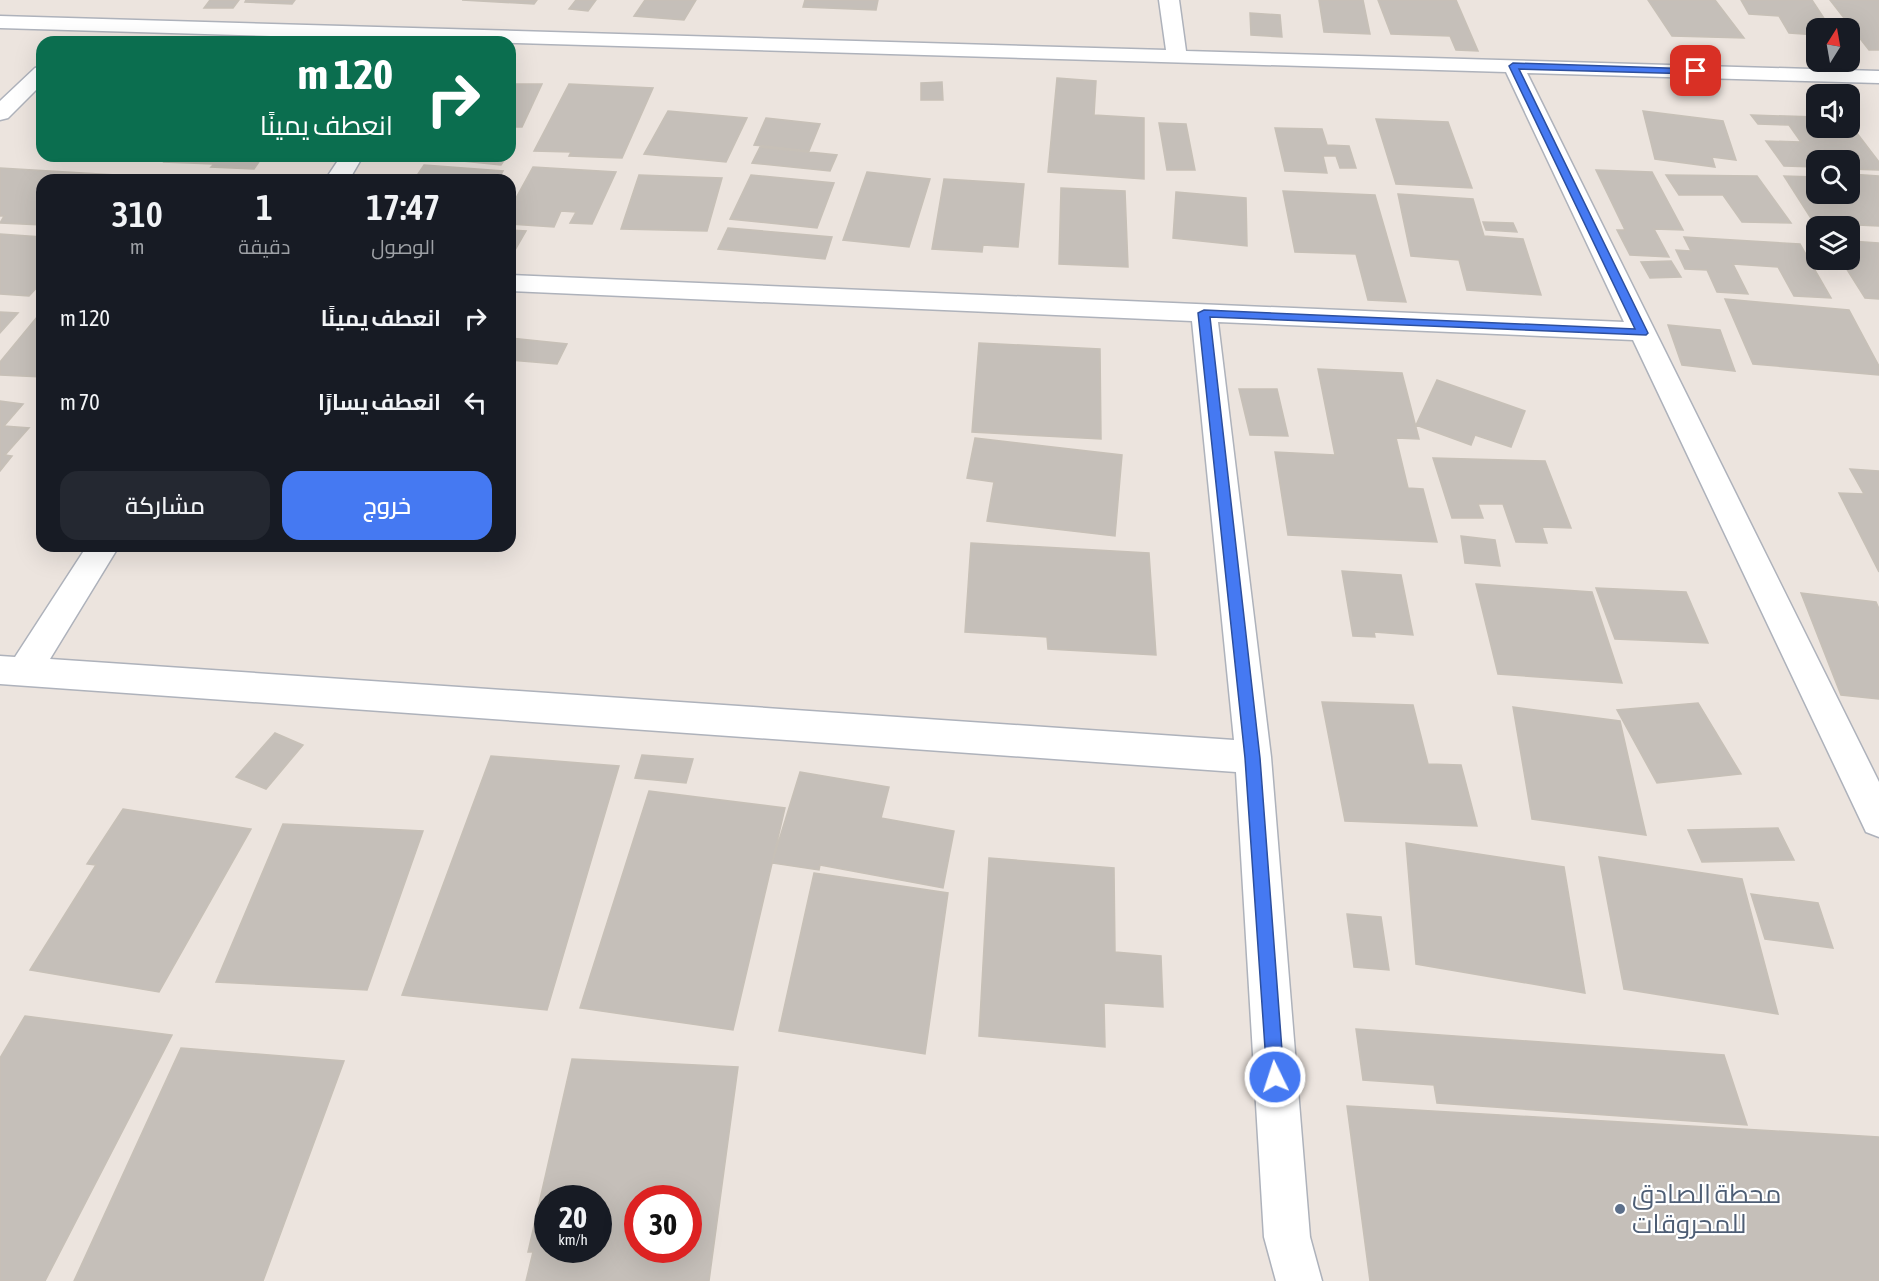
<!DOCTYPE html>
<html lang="ar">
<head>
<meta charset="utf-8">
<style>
	:root { --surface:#171b24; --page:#242831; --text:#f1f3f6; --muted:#9ea1a6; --accent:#4579f2 }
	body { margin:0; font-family:"Asap Condensed",Cairo,sans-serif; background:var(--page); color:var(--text); direction:rtl; height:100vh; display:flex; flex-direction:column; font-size:22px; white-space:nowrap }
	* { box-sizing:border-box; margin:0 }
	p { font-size:20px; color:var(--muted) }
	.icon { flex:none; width:33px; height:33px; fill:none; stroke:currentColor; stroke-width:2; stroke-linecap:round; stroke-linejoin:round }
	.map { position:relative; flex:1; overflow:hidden; direction:ltr }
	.details { position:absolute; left:36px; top:174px; width:480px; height:378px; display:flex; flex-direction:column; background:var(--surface); border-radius:18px; box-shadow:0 6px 24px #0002; direction:rtl }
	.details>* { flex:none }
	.banner { position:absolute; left:36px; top:36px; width:480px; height:126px; border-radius:18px; box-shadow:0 6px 24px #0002; direction:rtl; background:#0b6e4f; color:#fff; overflow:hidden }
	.needle { width:39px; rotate:11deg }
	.tools { position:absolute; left:1806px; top:18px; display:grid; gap:12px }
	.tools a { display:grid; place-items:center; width:54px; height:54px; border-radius:12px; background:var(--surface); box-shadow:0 6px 24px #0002; font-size:30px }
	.speed { position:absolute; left:534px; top:1185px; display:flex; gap:12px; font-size:30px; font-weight:700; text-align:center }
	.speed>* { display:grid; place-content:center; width:78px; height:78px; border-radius:50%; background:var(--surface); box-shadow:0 6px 24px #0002; line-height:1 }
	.speed small { font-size:15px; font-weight:400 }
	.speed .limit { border:9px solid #d22; background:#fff; color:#111 }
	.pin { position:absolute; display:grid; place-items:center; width:51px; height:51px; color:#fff; margin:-26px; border-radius:12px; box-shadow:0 3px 9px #0006 }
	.me { position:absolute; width:66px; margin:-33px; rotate:356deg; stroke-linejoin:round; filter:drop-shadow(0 0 4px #0008) }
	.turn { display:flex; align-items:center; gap:21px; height:126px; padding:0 24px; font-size:27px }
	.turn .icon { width:78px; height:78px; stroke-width:2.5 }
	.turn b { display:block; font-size:42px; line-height:51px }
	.eta { display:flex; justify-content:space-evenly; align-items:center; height:102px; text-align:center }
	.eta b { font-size:36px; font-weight:600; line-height:42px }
	.action { display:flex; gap:12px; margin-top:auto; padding:12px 24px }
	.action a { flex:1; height:69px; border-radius:18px; background:var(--accent); color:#fff; font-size:24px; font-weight:600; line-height:69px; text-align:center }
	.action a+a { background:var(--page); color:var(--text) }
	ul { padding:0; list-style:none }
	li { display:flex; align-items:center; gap:18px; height:84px; padding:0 24px }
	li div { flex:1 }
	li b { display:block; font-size:22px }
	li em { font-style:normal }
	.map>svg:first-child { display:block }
	.building { fill:#c5bfb9; stroke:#c7c0b7; stroke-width:1.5; fill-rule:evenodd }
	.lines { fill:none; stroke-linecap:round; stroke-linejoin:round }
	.street-casing { stroke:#aeb2bb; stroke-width:3 }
	.street { fill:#fff; fill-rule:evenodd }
	.route { fill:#4579f2; stroke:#2d4f9d; stroke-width:1.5 }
	.service-dot { fill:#5c6f8a; stroke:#fff; stroke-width:2 }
	.labels { text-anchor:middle; stroke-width:4.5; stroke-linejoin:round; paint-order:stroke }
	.near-service-label { font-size:26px; fill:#4e5e75; stroke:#fff; text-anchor:start }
</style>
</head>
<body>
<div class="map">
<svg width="1879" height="1281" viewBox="0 0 1879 1281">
	<rect width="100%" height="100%" fill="#ece4de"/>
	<path class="building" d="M210 0H239L233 8H204Z
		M246 0H295L292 4 245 2Z
		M462 0H537L534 4Z
		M576 0H596L588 11 569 9Z
		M645 0H696L684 20 634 16Z
		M805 0H878L876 10 803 7Z
		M1319 0H1363L1370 34 1324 32Z
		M1378 0H1456L1478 51 1456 50 1450 36 1391 34Z
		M1648 0H1715L1744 38 1672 36Z
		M1741 0H1812L1827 23 1810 22 1816 35 1789 33 1779 16 1749 14Z
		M1830 0H1879V50H1869Z
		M1250 13 1280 15 1282 37 1251 35Z
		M1057 78 1096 81 1094 115 1144 118V179L1048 172Z
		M942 82 943 100H921V83Z
		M510 84H542L522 127H510Z
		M569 84 653 88 622 158 569 156 571 152 534 151Z
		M668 111 747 118 726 162 644 154Z
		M1643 111 1723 121 1736 160 1712 157 1715 167 1655 159Z
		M1751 115 1816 117V128H1850V124L1879 162V170L1850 169V160H1816V167L1784 166 1766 141 1801 142 1789 125 1758 124Z
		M766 118 820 124 809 151 754 145Z
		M1376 119 1448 122 1472 188 1396 184Z
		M1159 123 1186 124 1195 170H1167Z
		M1275 128 1322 129 1327 145 1349 146 1356 168H1340L1336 156H1323L1327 173 1285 171Z
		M760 147 837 155 830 171 752 163Z
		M69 156H142L139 159Z
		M169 156H263L254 169 211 167 214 164 164 162Z
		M413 156H507L501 165Z
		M424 165 503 171 498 180H414Z
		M533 167 616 172 592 224 570 223 576 212 561 211 554 227 510 224V209Z
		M0 168 132 176 129 180H42V225L0 223 4 216H0Z
		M1596 170 1652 172 1683 230 1654 229 1669 257 1630 255 1617 230H1625Z
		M867 172 930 179 909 247 843 240Z
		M1850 174 1879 176V226L1814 223 1784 176 1816 177V194H1850Z
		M153 175 256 178 148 180Z
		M639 175 722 178 707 231 621 229Z
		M751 175 834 183 817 228 730 219Z
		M1666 175 1757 176 1791 223 1742 222 1723 195H1679Z
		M944 179 1024 184 1018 247 983 245 982 252 932 249Z
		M1061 188 1125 191 1128 267 1059 264Z
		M1283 191 1375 195 1406 302 1368 300 1356 254 1295 252Z
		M1176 192 1246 198 1247 246 1173 238Z
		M1398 194 1473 199 1484 236 1523 239 1541 295 1467 290 1459 260 1411 256Z
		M1483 222 1513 223 1517 232 1486 230Z
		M728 228 832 237 825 259 718 249Z
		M510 230 526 231 511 257H510Z
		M0 234 42 237V282L29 296 0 294Z
		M1684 237 1800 244 1831 298 1794 296 1778 267 1733 264 1748 294 1717 292 1707 270 1685 269 1676 250 1691 251Z
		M1850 241 1879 243V299L1865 298 1841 260H1850Z
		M1671 261 1681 277 1650 278 1641 262Z
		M1725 299 1849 310 1879 366V375L1753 364Z
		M0 312 18 313 0 333Z
		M37 317 42 318V377L0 375V362Z
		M1668 325 1720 330 1735 371 1682 365Z
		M510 338 567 344 557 364 510 360Z
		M979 343 1100 349 1101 439 972 432Z
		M1318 369 1402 373 1419 439 1396 438 1408 488 1423 489 1437 542 1288 535 1275 452 1335 455Z
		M1437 380 1525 411 1511 447 1475 435 1471 445 1416 425Z
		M1239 389H1277L1288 436 1250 435Z
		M0 401 23 404 4 426 29 428 5 455 12 456 0 471Z
		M975 438 1122 455 1115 536 987 521 994 482 967 478Z
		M1433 458 1545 461 1571 528 1542 527 1547 543 1516 542 1503 504H1478L1483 518H1452Z
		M1850 469 1879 471V572L1839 493 1864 494Z
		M1461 536 1495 540 1500 566 1465 563Z
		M971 543 1149 553 1156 655 1048 649 1047 637 965 632Z
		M1342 571 1401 575 1413 635 1374 632 1375 637 1353 636Z
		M1476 584 1592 592 1622 683 1498 674Z
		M1596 588 1686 592 1708 643 1615 639Z
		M1801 593 1876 602 1879 609V699L1841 695Z
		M1322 702 1413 705 1428 764 1461 765 1477 826 1345 821Z
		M1698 703 1741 774 1657 783 1617 710Z
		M1513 707 1620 721 1646 835 1532 819Z
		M275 733 303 745 266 789 236 777Z
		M642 755 693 759 686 783 635 778Z
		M491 756 619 766 547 1010 402 995Z
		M800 772 889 787 881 818 954 831 943 888 820 865 819 870 772 863Z
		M649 791 785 808 733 1030 580 1008Z
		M123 809 251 829 159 992 30 970 96 865 87 864Z
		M283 824 423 831 367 990 216 982Z
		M1778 828 1794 860 1702 862 1688 830Z
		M1406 843 1564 867 1585 993 1416 964Z
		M1599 857 1742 879 1778 1014 1624 989Z
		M989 858 1114 868 1115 952 1161 956 1163 1007 1104 1003 1105 1047 979 1036Z
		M814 873 948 893 925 1054 779 1031Z
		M1751 894 1818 903 1833 948 1765 939Z
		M1347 914 1381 917 1389 970 1354 967Z
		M25 1016 172 1035 45 1281H0V1058Z
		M1356 1029 1724 1055 1747 1125 1437 1103 1434 1085 1363 1080Z
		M181 1048 344 1061 263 1281H74Z
		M572 1059 738 1067 709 1281H526L533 1252H528ZM548 1198H598V1250H548ZM638 1198H688V1250H638Z
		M1347 1106 1879 1137V1281H1370Z"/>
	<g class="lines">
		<g class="street-casing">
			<path id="street" d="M1159 0H1179L1186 51 1879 71V83L1527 73 1879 782V837L1866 832 1633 340 1218 322 1271 757 1310 1237 1322 1281H1276L1264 1237 1236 772 0 684V656L15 657 87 546H119L50 659 1234 740 1192 321 510 291V275L1624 322 1506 72 0 28V16L1166 50Z
				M42 66V84L8 118 0 120V101L35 68Z
				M341 156H363L349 180H325Z"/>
		</g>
		<use href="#street" class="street"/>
	</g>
	<path class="route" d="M1513 63 1696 69 1700 71 1696 74 1519 69 1648 333 1646 335 1210 317 1260 758 1284 1077 1282 1084 1275 1086 1269 1084 1267 1077 1245 758 1198 313 1204 310 1635 329 1509 66Z"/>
	<circle class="service-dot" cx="1620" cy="1209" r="6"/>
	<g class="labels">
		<g class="near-service-label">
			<text x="1632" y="1203">محطة الصادق<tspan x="1632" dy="30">للمحروقات</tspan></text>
		</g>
	</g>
</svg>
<div class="tools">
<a><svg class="needle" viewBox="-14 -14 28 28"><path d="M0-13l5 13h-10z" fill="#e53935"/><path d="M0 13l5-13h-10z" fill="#9ea1a6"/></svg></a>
<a><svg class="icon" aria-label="sound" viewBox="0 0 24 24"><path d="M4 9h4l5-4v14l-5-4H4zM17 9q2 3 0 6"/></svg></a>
<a><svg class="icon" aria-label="search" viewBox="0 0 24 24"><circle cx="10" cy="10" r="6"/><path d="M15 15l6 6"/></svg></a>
<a><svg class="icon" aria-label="layers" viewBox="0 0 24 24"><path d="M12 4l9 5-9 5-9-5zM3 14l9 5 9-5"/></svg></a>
</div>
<div class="speed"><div>20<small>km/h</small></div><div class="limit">30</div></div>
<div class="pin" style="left:1696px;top:71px;background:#d93025"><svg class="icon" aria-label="arrive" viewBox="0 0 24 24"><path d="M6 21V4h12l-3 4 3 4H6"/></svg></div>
<svg class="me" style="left:1275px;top:1077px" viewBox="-20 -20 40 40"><circle r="17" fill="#4579f2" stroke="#fff" stroke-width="3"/><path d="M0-11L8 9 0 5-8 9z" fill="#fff"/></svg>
<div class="banner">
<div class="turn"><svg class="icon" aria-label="right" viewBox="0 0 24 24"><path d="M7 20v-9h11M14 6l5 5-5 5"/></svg><div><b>120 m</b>انعطف يمينًا</div></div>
</div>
<section class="details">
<div class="eta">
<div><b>17:47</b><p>الوصول</p></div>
<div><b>1</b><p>دقيقة</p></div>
<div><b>310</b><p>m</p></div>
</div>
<ul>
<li><svg class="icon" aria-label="right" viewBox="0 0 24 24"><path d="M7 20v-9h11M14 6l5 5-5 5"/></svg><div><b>انعطف يمينًا</b></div><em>120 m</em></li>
<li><svg class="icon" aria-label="left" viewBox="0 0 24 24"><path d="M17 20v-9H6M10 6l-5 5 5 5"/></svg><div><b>انعطف يسارًا</b></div><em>70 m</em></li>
</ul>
<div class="action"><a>خروج</a><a>مشاركة</a></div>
</section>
</div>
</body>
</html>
